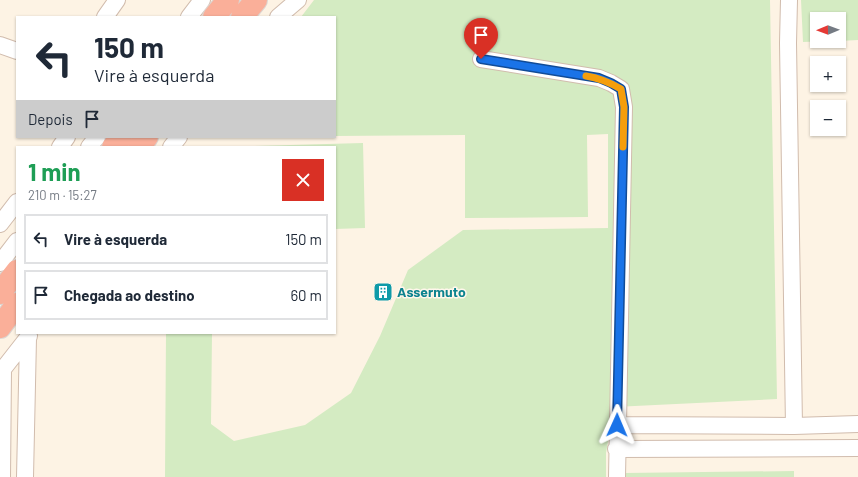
<!DOCTYPE html>
<html lang="pt">
<head>
<meta charset="utf-8">
<style>
	:root { --surface:#fff; --page:#f6f6f7; --text:#1f2937; --muted:#747a83; --line:#e0e1e3 }
	body { margin:0; font-family:Barlow,sans-serif; background:var(--page); color:var(--text); height:100vh; display:flex; flex-direction:column; font-size:15px; white-space:nowrap }
	* { box-sizing:border-box; margin:0 }
	p { font-size:13px; color:var(--muted) }
	.icon { flex:none; width:22px; height:22px; fill:none; stroke:currentColor; stroke-width:2; stroke-linecap:round; stroke-linejoin:round }
	.map { position:relative; flex:1; overflow:hidden }
	.details { position:absolute; left:16px; top:146px; width:320px; height:188px; display:flex; flex-direction:column; background:var(--surface); border-radius:0px; box-shadow:0 1px 3px #0004 }
	.details>* { flex:none }
	.top-card { position:absolute; left:16px; top:16px; width:320px; height:122px; border-radius:0px; box-shadow:0 1px 3px #0004; background:#fff; color:var(--text); overflow:hidden }
	.needle { width:26px; rotate:269deg }
	.buttons { position:absolute; left:810px; top:12px; display:grid; gap:8px }
	.buttons a { display:grid; place-items:center; width:36px; height:36px; border-radius:0px; background:var(--surface); box-shadow:0 1px 3px #0004; font-size:20px }
	.pin { position:absolute; display:grid; place-items:center; width:34px; height:34px; color:#fff; margin:-41px -17px; border-radius:50% 50% 50% 0; rotate:-45deg; box-shadow:0 0 4px #0007 }
	.pin .icon { rotate:45deg }
	.me { position:absolute; width:44px; margin:-22px; rotate:1deg; stroke-linejoin:round; filter:drop-shadow(0 0 3px #0008) }
	.turn { display:flex; align-items:center; gap:14px; height:84px; padding:0 12px; font-size:18px }
	.turn .icon { width:52px; height:52px; stroke-width:2.5 }
	.turn b { display:block; font-size:28px; line-height:34px }
	.then { display:flex; align-items:center; height:38px; padding:0 12px; background:#0003; gap:8px; font-size:15px }
	.round { display:grid; place-items:center; flex:none; width:42px; height:42px; border-radius:0px; background:var(--page) }
	.headline { display:flex; align-items:center; justify-content:space-between; height:68px; padding:0 12px }
	h1 { font-size:24px; font-weight:700; line-height:30px; color:#1e9e55 }
	ul { padding:0; list-style:none }
	li { display:flex; align-items:center; gap:12px; height:50px; margin:0 8px 6px; padding:0 4px; border:2px solid var(--line); border-radius:0px }
	li div { flex:1 }
	li b { display:block; font-size:15px }
	li em { font-style:normal }
	.map>svg:first-child { display:block }
	.green { fill:#d4ebc2 }
	.lines { fill:none; stroke-linecap:round; stroke-linejoin:round }
	.minor-casing { stroke:#d1bcad; stroke-width:18 }
	.highway-casing { stroke:#dcd4d0; stroke-width:24 }
	.minor { stroke:#fff; stroke-width:16 }
	.highway { stroke:#faaf99; stroke-width:22 }
	.route-casing { stroke:#114b97; stroke-width:10 }
	.route { stroke:#1a73e8; stroke-width:7 }
	.slow { stroke:#f59e0b; stroke-width:7 }
	.labels { text-anchor:middle; stroke-width:3; stroke-linejoin:round; paint-order:stroke }
	.culture-label { font-size:14px; font-weight:bold; fill:#0d838f; stroke:#fff7eb; text-anchor:start }
</style>
</head>
<body>
<div class="map">
<svg width="858" height="477" viewBox="0 0 858 477">
	<rect width="100%" height="100%" fill="#fdf3e4"/>
	<path class="green" d="M314 0H770L777 399 614 407 606 453V477H165L166 333H212L211 424 234 441 305 425 351 393 380 336 408 270 463 230 608 228V134L587 135 588 217 465 218V135L335 136V17H301Z
		M801 0H858V40L839 41V19H817V41H832L803 42Z
		M363 143 365 228 335 229V147H221Z
		M794 471V477H624V473Z"/>
	<g class="lines">
		<g class="minor-casing">
			<path id="minor" d="M789 0 788 43 794 426
				M105 17 117 0
				M189 17 202 0
				M278 17 298 0
				M0 45 17 51
				M481 59 599 78 611 83 621 89 624 107 617 477
				M60 147 67 137
				M89 147 97 137
				M171 147 179 137
				M0 224 17 202
				M0 263 17 241
				M0 373 29 336
				M617 425 794 426 858 424
				M616 449 858 448
				M2 477 3 369
				M25 477 28 338"/>
		</g>
		<g class="highway-casing">
			<path id="highway" d="M214 17 228 0
				M242 17 256 0
				M113 147 121 137
				M139 147 147 137
				M0 293 17 271
				M0 327 17 304"/>
		</g>
		<use href="#minor" class="minor"/>
		<use href="#highway" class="highway"/>
	</g>
	<g class="lines">
		<g class="route-casing">
			<path id="route" d="M481 59 599 78 611 83 621 89 624 107 617 425"/>
		</g>
		<use href="#route" class="route"/>
		<path class="slow" d="M586 76C599 78 609 82 621 89L624 107 623 147"/>
	</g>
	<defs>
		<g id="building-square" transform="scale(1)"><rect x="-9" y="-9" width="18" height="18" rx="4" fill="#0f9aa8" stroke="#fff7eb"/><path d="M-4-6H4V6H1V3H-1V6H-4ZM-2.5-4.3h1.7v1.8h-1.7ZM.8-4.3h1.7v1.8H.8ZM-2.5-1h1.7V.8h-1.7ZM.8-1h1.7V.8H.8Z" fill="#fff"/></g>
	</defs>
	<g fill-rule="evenodd">
		<use href="#building-square" x="383" y="292"/>
	</g>
	<g class="labels">
		<g class="culture-label">
			<text x="397" y="297">Assermuto</text>
		</g>
	</g>
</svg>
<div class="buttons">
<a><svg class="needle" viewBox="-14 -14 28 28"><path d="M0-13l5 13h-10z" fill="#e53935"/><path d="M0 13l5-13h-10z" fill="#747a83"/></svg></a>
<a>+</a>
<a>−</a>
</div>
<div class="pin" style="left:481px;top:59px;background:#d93025"><svg class="icon" aria-label="arrive" viewBox="0 0 24 24"><path d="M6 21V4h12l-3 4 3 4H6"/></svg></div>
<svg class="me" style="left:617px;top:425px" viewBox="-20 -20 40 40"><path d="M0-17L14 15 0 8-14 15z" fill="#1a73e8" stroke="#fff" stroke-width="4"/></svg>
<div class="top-card">
<div class="turn"><svg class="icon" aria-label="left" viewBox="0 0 24 24"><path d="M17 20v-9H6M10 6l-5 5 5 5"/></svg><div><b>150 m</b>Vire à esquerda</div></div>
<div class="then">Depois<svg class="icon" aria-label="arrive" viewBox="0 0 24 24"><path d="M6 21V4h12l-3 4 3 4H6"/></svg></div>
</div>
<section class="details">
<div class="headline"><div><h1>1 min</h1><p>210 m · 15:27</p></div><a class="round" style="background:#d93025;color:#fff"><svg class="icon" aria-label="close" viewBox="0 0 24 24"><path d="M6 6l12 12M18 6L6 18"/></svg></a></div>
<ul>
<li><svg class="icon" aria-label="left" viewBox="0 0 24 24"><path d="M17 20v-9H6M10 6l-5 5 5 5"/></svg><div><b>Vire à esquerda</b></div><em>150 m</em></li>
<li><svg class="icon" aria-label="arrive" viewBox="0 0 24 24"><path d="M6 21V4h12l-3 4 3 4H6"/></svg><div><b>Chegada ao destino</b></div><em>60 m</em></li>
</ul>
</section>
</div>
</body>
</html>
